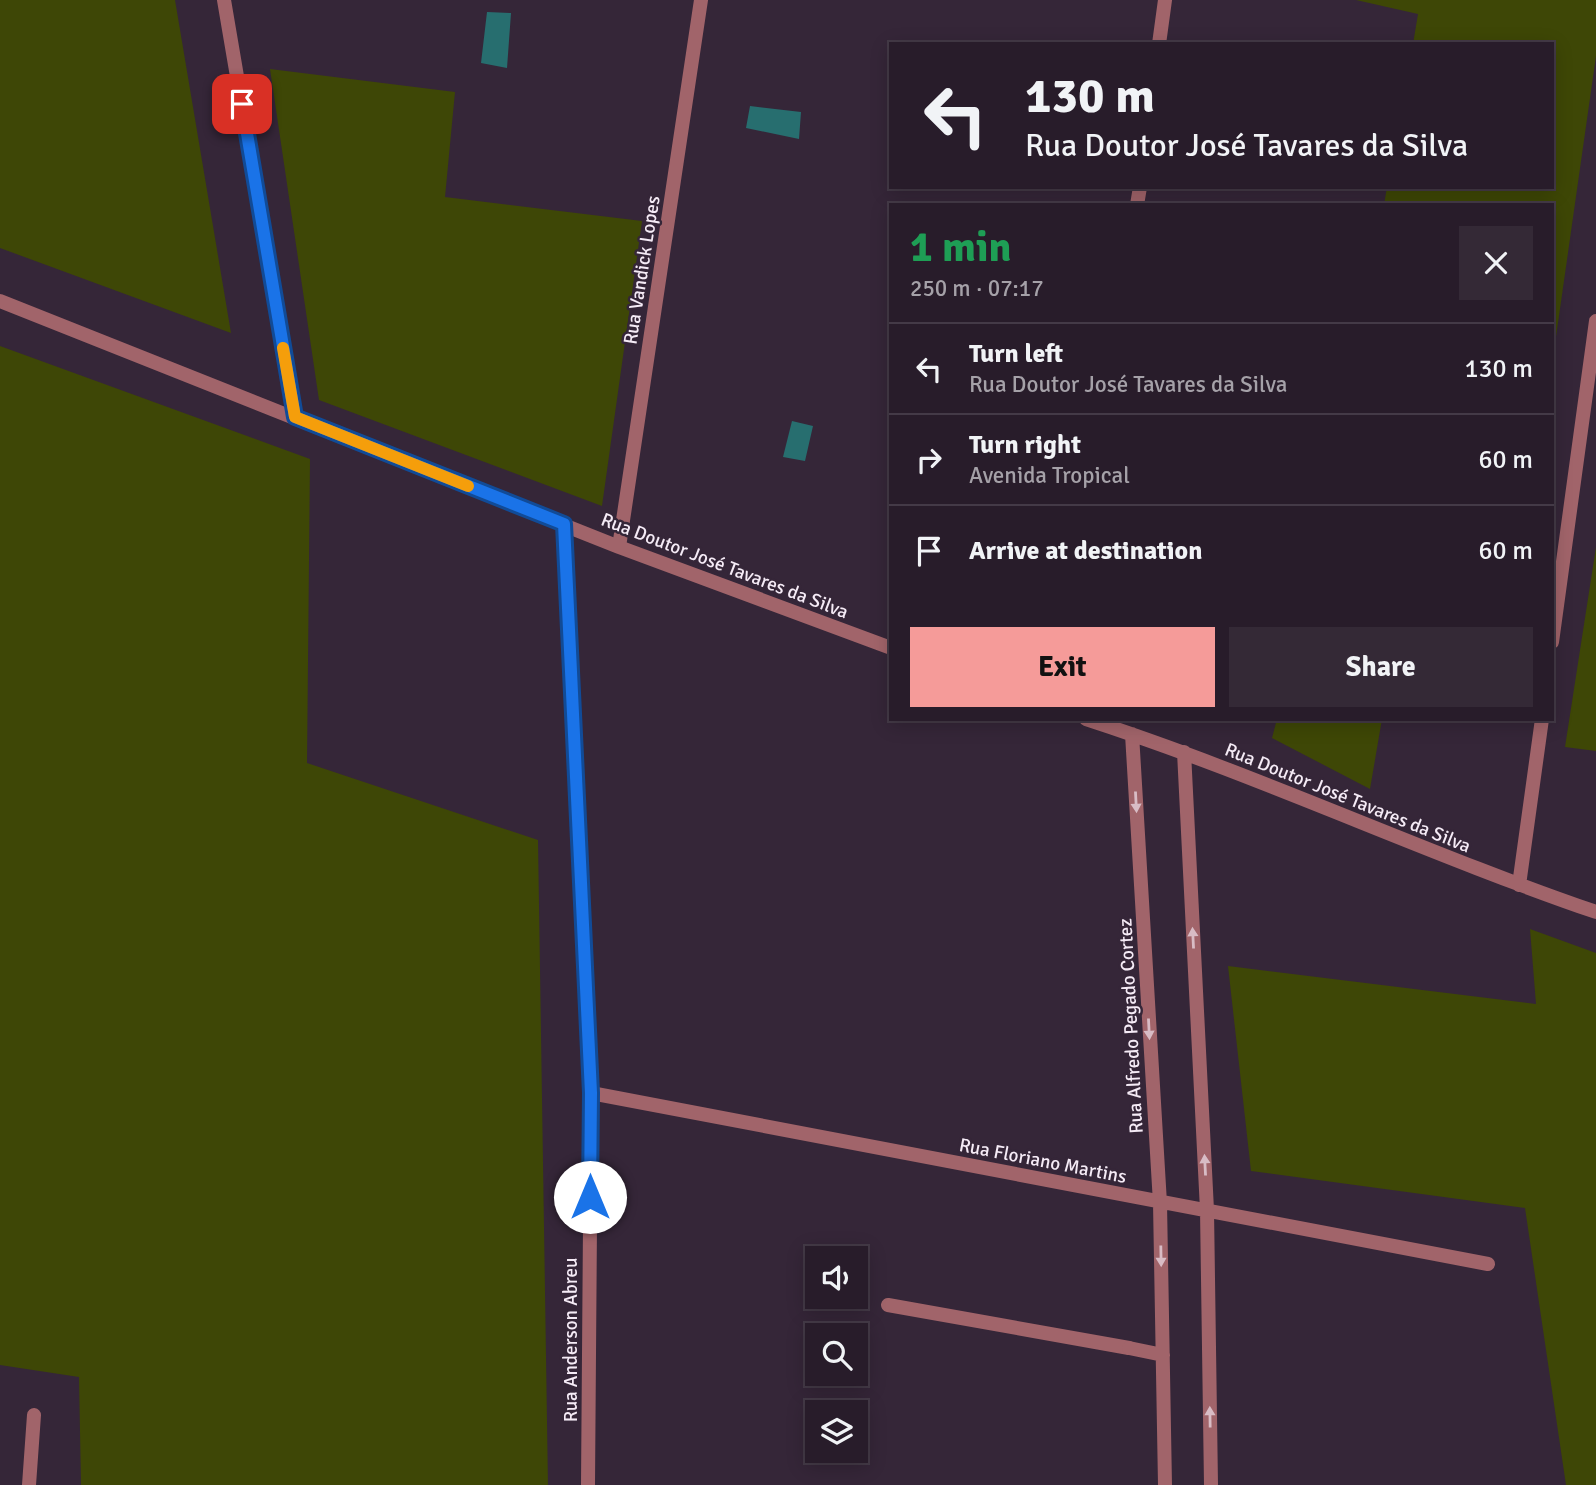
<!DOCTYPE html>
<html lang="en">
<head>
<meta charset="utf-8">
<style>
	:root { --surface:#281c2a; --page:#342936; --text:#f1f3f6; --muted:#a5a1a8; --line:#443a47; --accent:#f59b99 }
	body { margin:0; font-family:Signika,sans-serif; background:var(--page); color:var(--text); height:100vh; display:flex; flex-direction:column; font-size:26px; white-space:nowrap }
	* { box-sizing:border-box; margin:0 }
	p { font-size:23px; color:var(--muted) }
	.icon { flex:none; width:38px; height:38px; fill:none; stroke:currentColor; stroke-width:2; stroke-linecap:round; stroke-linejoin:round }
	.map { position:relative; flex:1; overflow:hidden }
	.panel { position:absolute; left:889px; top:203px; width:665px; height:518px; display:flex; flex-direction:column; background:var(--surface); border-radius:0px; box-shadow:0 4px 18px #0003,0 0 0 2px var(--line) }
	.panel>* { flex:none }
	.banner { position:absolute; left:889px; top:42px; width:665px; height:147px; border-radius:0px; box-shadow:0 4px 18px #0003,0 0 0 2px var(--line); background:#281c2a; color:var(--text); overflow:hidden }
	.buttons { position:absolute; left:805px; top:1246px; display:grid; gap:14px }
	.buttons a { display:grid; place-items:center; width:63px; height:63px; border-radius:0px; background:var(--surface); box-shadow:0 4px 18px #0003,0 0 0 2px var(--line); font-size:35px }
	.pin { position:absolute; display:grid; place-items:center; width:60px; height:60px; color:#fff; margin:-30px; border-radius:14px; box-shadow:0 4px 10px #0006 }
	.me { position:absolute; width:77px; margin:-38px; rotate:0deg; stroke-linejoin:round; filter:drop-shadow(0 0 5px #0008) }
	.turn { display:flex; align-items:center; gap:24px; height:147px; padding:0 21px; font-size:32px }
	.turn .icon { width:91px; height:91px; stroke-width:2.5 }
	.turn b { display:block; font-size:49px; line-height:60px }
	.round { display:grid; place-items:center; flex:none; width:74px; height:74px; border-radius:0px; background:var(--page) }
	.head { display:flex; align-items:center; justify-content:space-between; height:119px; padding:0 21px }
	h1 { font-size:42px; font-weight:800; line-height:52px; color:#1e9e55 }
	.cta { display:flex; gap:14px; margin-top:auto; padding:14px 21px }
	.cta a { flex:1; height:80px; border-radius:0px; background:var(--accent); color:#111; font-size:28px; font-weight:800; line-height:80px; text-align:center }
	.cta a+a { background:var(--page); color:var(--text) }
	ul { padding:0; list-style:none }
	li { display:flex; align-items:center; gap:21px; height:91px; padding:0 21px; border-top:2px solid var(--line) }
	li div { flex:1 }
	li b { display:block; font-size:26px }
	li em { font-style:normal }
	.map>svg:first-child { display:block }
	.green { fill:#3e4706 }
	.water { fill:#276e6f }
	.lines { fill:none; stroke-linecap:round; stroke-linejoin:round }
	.service { stroke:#a1646a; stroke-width:14 }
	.minor { stroke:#a1646a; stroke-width:14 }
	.oneway { fill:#d8bcc5 }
	.route-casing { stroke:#114b97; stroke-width:18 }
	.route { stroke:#1a73e8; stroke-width:12 }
	.slow { stroke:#f59e0b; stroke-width:12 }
	.labels { text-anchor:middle; stroke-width:5; stroke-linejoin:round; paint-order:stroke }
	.street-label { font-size:19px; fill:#f5ebf6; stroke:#352638 }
</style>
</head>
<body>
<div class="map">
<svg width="1596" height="1485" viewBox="0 0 1596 1485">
	<rect width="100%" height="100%" fill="#352638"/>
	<path class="green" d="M0 0H175L231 333 0 248Z
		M1356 0H1596V56L1552 365V205H1384L1387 187H1552V44H1413L1418 14Z
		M270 69 455 92 445 197 642 221 602 506 319 400Z
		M0 346 310 459 307 763 538 840 548 1485H81L79 1377 0 1365Z
		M1596 547V751L1565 747Z
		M1277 719H1382L1370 789 1272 738Z
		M1530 929 1596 953V1485H1566L1525 1208 1251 1171 1228 966 1536 1004Z"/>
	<path class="water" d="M487 12 511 13 507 68 481 63Z
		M750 106 801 112 799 139 746 128Z
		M792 421 813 426 805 461 783 457Z"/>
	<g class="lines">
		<path class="service" d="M888 1305 1129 1348"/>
		<path class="minor" d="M224 0 295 417
			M1159 44 1165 0
			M1137 205 1140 187
			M0 301 619 547 891 648
			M564 524 591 1093 588 1485
			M619 547 701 0
			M1552 642 1596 321
			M1086 719C1259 775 1424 853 1596 912
			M1132 734 1160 1203 1165 1485
			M1184 752 1207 1210 1211 1485
			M1519 885 1542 719
			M591 1093 1488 1264
			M1129 1348 1163 1355
			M29 1485 34 1415"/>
	</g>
	<defs><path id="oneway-solid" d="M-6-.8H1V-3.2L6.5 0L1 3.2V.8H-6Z" transform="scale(1.75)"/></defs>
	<g class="oneway">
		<use href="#oneway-solid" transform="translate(1136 802) rotate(87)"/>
		<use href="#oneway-solid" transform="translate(1193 938) rotate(-93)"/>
		<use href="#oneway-solid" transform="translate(1149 1029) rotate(87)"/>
		<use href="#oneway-solid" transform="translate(1205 1165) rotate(-93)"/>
		<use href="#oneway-solid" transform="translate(1161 1256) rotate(89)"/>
		<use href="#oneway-solid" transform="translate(1210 1417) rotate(-91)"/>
	</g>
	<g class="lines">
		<g class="route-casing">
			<path id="route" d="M242 104 295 417 564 524 591 1093 590 1197"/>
		</g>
		<use href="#route" class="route"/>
		<path class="slow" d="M283 348 295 417 468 486"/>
	</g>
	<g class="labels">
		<g class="street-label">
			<text transform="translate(641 270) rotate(-81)" y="7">Rua Vandick Lopes</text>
			<text transform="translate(725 565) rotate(21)" y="7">Rua Doutor José Tavares da Silva</text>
			<text transform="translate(1348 797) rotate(22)" y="7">Rua Doutor José Tavares da Silva</text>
			<text transform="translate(1130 1026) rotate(-93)" y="7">Rua Alfredo Pegado Cortez</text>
			<text transform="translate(1043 1160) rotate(11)" y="7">Rua Floriano Martins</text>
			<text transform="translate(570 1340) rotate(-90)" y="7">Rua Anderson Abreu</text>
		</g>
	</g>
</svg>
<div class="buttons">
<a><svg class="icon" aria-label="sound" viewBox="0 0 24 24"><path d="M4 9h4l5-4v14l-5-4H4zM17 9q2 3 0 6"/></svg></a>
<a><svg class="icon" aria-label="search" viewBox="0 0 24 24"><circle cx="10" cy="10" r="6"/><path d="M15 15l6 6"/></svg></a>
<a><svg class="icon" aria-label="layers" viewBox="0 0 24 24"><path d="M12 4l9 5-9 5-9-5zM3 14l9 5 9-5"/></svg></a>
</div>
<div class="pin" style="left:242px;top:104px;background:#d93025"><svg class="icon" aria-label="arrive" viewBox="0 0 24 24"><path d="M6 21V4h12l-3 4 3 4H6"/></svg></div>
<svg class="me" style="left:590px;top:1197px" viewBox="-20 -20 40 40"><circle r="19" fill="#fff"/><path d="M0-13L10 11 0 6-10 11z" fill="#1a73e8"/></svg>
<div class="banner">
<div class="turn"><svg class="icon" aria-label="left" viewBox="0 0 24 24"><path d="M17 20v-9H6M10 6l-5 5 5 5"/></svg><div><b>130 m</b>Rua Doutor José Tavares da Silva</div></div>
</div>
<section class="panel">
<div class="head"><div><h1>1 min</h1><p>250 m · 07:17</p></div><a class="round"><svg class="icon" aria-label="close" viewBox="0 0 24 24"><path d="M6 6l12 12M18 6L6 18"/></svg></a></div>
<ul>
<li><svg class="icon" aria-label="left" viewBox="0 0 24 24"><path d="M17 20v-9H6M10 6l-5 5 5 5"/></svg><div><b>Turn left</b><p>Rua Doutor José Tavares da Silva</p></div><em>130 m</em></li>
<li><svg class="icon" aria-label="right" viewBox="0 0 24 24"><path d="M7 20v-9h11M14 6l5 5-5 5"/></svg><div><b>Turn right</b><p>Avenida Tropical</p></div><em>60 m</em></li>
<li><svg class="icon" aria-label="arrive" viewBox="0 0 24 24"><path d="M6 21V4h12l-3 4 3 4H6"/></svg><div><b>Arrive at destination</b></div><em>60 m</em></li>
</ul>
<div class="cta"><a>Exit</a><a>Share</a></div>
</section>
</div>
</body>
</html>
